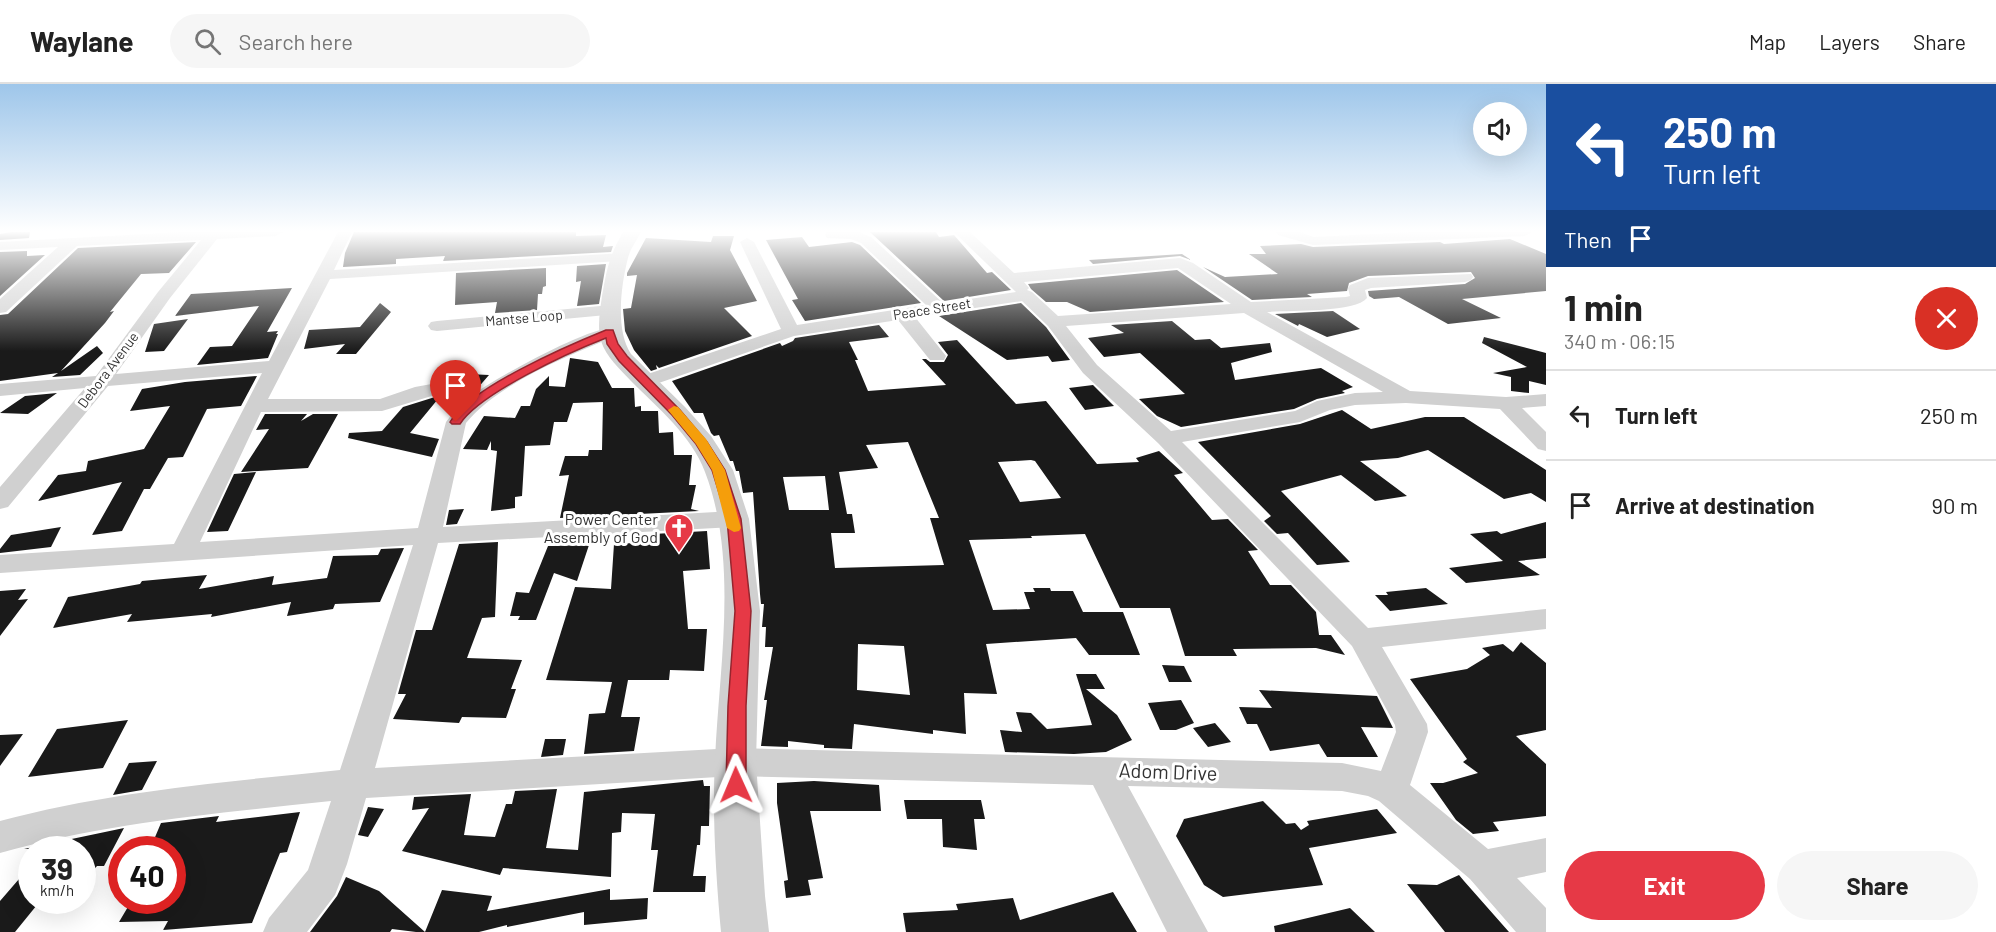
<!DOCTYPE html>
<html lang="en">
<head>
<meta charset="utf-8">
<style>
	:root { --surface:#fff; --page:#f6f6f6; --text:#222; --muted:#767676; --line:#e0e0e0; --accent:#e63946 }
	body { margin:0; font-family:Barlow,sans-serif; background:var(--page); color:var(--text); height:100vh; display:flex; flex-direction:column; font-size:22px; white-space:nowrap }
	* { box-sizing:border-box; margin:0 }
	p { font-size:20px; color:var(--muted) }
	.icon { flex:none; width:33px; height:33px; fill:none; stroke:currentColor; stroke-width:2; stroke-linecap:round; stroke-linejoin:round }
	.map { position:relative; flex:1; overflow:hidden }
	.side { display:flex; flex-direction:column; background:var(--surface); width:450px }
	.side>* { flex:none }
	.guide { background:#1a4fa0; color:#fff; overflow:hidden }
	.tools { position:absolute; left:1473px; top:18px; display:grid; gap:12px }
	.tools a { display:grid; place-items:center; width:54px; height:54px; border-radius:50%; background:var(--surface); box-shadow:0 6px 24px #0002; font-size:30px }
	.speed { position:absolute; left:18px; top:752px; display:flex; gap:12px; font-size:30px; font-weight:700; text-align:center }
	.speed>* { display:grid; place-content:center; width:78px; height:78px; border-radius:50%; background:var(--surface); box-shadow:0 6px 24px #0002; line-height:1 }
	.speed small { font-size:15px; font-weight:400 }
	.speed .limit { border:9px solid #d22; background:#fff; color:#111 }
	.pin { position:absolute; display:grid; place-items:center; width:51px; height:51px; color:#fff; margin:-62px -26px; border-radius:50% 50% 50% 0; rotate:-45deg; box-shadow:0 0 6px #0007 }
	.pin .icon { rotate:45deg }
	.me { position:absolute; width:66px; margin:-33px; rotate:359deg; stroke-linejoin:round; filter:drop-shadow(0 0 4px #0008) }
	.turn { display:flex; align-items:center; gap:21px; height:126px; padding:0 18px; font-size:27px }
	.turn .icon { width:78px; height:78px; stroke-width:2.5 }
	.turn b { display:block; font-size:42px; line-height:51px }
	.then { display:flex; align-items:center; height:57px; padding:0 18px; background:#0003; gap:12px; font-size:22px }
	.round { display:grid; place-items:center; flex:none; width:63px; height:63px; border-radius:32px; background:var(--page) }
	.headline { display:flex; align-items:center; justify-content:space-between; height:102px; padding:0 18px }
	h1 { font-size:36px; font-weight:700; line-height:45px }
	.primary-button { display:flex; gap:12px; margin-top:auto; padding:12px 18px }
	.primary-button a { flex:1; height:69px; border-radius:36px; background:var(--accent); color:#fff; font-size:24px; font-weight:700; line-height:69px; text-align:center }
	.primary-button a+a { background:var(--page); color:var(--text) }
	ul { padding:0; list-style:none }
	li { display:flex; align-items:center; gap:18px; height:90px; padding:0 18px; border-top:2px solid var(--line) }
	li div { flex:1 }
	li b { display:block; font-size:22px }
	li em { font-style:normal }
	header { display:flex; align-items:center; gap:36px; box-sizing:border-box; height:84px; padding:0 30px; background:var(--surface); border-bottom:2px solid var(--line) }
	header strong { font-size:28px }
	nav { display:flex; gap:33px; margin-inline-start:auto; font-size:21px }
	.search { width:420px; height:54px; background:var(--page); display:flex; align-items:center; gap:15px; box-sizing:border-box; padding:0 21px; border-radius:33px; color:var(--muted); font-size:22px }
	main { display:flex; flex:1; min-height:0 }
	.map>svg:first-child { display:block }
	.building { fill:#1a1a1a; fill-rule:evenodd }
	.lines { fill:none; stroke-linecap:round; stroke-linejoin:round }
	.minor { fill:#d0d0d0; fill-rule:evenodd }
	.tertiary { fill:#d0d0d0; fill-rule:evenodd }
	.route { fill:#e63946; stroke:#96252e; stroke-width:1.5 }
	.slow { fill:#f59e0b }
	.labels { text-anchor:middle; stroke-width:6; stroke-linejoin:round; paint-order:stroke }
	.far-street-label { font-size:14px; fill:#333; stroke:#fff }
	.poi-label { font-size:16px; fill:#333; stroke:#fff; text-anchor:end }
	.near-street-label { font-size:20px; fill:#333; stroke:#fff }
</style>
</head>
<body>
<header>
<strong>Waylane</strong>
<div class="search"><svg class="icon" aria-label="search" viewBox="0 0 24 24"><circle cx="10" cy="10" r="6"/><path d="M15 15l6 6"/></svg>Search here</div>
<nav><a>Map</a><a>Layers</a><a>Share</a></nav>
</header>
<main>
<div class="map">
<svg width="1546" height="848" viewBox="0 0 1546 848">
	<rect width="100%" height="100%" fill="#fff"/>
	<path class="building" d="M11 148H30L29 154 0 156V150Z
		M354 148H576V152L606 151 603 163 613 162 611 168 443 177 445 172 396 175V180L343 183 345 169Z
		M870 148H936L939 153 954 151 987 189 992 188 1011 206 944 217Z
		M713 152H734L730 166 757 217 724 224 752 252 659 284 656 281 657 285 651 287 634 266 625 247 623 225 631 224 637 191 627 192V189L646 154 711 158Z
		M802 153 809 163 852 158 860 161 921 219 805 237 792 216 798 215 766 156Z
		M1510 155 1546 170V207L1462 215 1501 234 1448 240 1399 213 1374 215 1369 212 1368 207 1465 200 1475 194 1471 188 1368 192 1349 199 1347 207 1307 210 1312 213 1252 216 1203 183 1225 193 1278 190 1249 170H1266L1260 162 1301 160 1313 163 1440 158 1444 160Z
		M196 158 169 189 141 190 110 228 114 227 105 239 61 287 97 262 103 269 80 291 52 293 58 289 0 297V231L8 230 78 164Z
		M27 167V172L45 171 0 212V168Z
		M1182 170 1191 176 1180 172 1093 180 1089 176Z
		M606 180 599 220 577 222 581 197 576 198 577 182Z
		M546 184V202L543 203 542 210H538L537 226 495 229 497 218 455 221 456 189Z
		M1177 186 1224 218 1090 228 1067 218H1046L1031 205 1028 200Z
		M292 204 267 248 278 247 276 250H278L268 274 197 281 210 263 232 262 259 222 175 232 191 210Z
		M380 219 391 228 356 270H336L345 260 304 265 309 246 360 243Z
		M1021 219 1046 243 1070 276 1052 278 1048 272 1007 276 939 232Z
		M1333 227 1360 245 1327 253 1299 240 1298 242 1275 230Z
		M188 235 164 267 145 268 154 240Z
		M1172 237 1195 256 1210 255 1221 264 1270 259 1272 268 1231 279 1235 296 1321 284 1353 303 1342 307 1345 309 1317 315 1294 325 1181 343 1157 332 1139 315 1185 310 1140 269 1104 273 1088 254 1124 249 1111 241Z
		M879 241 889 253 849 258 858 276H855L868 307 946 301 922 275H926L930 278H944L948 271 938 258 957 256 1016 320 1046 317 1097 380 1139 378 1136 374 1159 367 1183 389 1174 391 1212 436 1228 435 1258 466 1248 467 1270 501H1291L1316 528 1319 551H1331L1345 571 1316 564 1233 565 1237 572H1185L1170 524H1120L1085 450 1031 452 1032 454 969 456 993 526 1030 525 1024 508H1035L1033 504H1050L1051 507H1073L1083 528H1123L1140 571H1089L1076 554 986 560 997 610 964 609 966 650 933 646V650L854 640 852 665 827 664H824V661L788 657V663L761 662 767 616H764L773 563H765L766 543H762L764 520H761L760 510 753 408 743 409 739 387H736L733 377H730L719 351 714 352 711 349 703 329H694L672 297 780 259 782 262 793 257 795 254ZM908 358 939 434H930L944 481 835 484 831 449H855L852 430H847L839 388 878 384 866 361ZM1031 376 1035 377 1061 414 1020 418 998 378ZM825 392 829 426H789L783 393ZM858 560 904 562 910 611 857 606Z
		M1484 253 1546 269V301L1529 297V309L1511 307V293L1493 289 1527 283 1482 259Z
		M570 274 598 278 612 304H634L635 323 641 322V327H658L659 349 673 348 674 371H692L689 401H696L691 425 699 427 560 434 569 391 559 392 565 372H588L589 366H602L603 318 573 319 567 338H554L550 361 525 362 522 412 515 413V424L491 427 497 367 491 366V357L487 366 463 365 484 332 515 334 521 322H530L536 305 549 292V302L565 303Z
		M467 290 489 291 476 306 457 304Z
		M257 292 241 322 207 325 183 373 168 374 150 405H144L122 447 92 451 122 398 38 417 58 391 86 387 88 377 144 365 170 322 130 327 142 305 185 298Z
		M1093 301 1114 322 1085 326 1069 304Z
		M57 309 28 330 0 329 25 312Z
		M435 313 438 315 410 349 439 355 432 373 348 354 349 349 382 347 403 323Z
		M1342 326 1371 345 1425 333H1464L1546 386V418L1531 409 1504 415 1428 366 1398 374 1360 377 1407 412 1375 417 1341 391 1281 407 1350 478 1317 481 1288 449 1277 450 1264 437 1271 432 1198 358 1300 340Z
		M265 330H307L301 337 313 330H338L308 384 241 388 269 345 256 346Z
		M256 388 228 447 207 448 234 390Z
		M464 425 457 440 446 441 449 426Z
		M1546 438V474L1518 477 1540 491 1466 499 1449 484 1503 477 1470 450 1497 447 1501 450Z
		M61 443 51 463 0 469V465L11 451Z
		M707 447 710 485 683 487 688 545H707L704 587 670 586 669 596H628L621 633H640L634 667 584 670 589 630 605 629 612 598 546 596 575 503 611 505 614 460 635 459V451Z
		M498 458 495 533 482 534 467 574 522 576 511 605H516L506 634 462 633 459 639 393 635 406 610H398L416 546H432L459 460Z
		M589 461 577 497 554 489 536 536H518L520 532H510L516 508 529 509 548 462Z
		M404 464 380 518 335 520 333 525 287 532 291 518 211 533 212 530 127 538 132 530 53 544 68 513 140 500 142 497 207 491 199 505 274 492 272 501 327 494 333 472 378 471 381 465Z
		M1426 504 1448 520 1390 527 1375 511H1388L1386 508Z
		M26 505 18 516 28 515 0 552V507Z
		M1521 558 1546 579V646L1516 652 1546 680V732L1493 738 1499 747 1473 750 1456 736 1430 699H1443L1478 689 1463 678 1467 675 1410 595 1467 585 1490 571 1482 564 1503 560 1513 568Z
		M1162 581 1184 582 1192 598H1169Z
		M1076 590H1096L1105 605H1086L1117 631 1132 656 1106 668 1074 670 1005 668 1000 646 1022 648 1016 628 1031 629 1047 645 1092 641Z
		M1259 606 1377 612 1393 644 1361 643 1378 673H1327L1319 660 1270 667 1257 640H1247L1239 623 1272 624Z
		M1181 616 1194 639 1176 646H1160L1148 619Z
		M128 636 103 684 28 693 57 645Z
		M1215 639 1231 658 1208 663 1193 644Z
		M23 650 0 682V651Z
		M545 655H566L563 671 541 673Z
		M157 677 142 706 113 711 129 679Z
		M703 696 704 702H710L709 742H701L700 761H697L693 792H706L705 808H653L658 766H651L655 730 622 729 621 748 612 749 611 793 503 784 500 791 402 767 429 724 412 726 414 713 471 710 464 751 495 753 506 720H512L515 707 557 705 546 764 578 766 584 708Z
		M814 697 879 701 881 727H810L823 794 808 796 811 811 786 814 784 797 788 796 777 719V699Z
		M904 716H981L985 735H974L977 766 943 763 942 735H907Z
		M1263 717 1286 740 1295 739 1301 746 1309 741 1307 737 1377 725 1397 749 1309 764 1323 801 1223 813 1204 801 1176 752 1184 735Z
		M368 723 384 725 368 753 358 751Z
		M300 728 287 768 280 769 252 839 163 846 168 837 119 838 132 816H172V765H150L161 739 219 732 216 738Z
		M124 744 104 782H97L82 799V765H24Z
		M32 780V816H41L15 848H0V817Z
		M1459 791 1464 797 1509 848H1445L1407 800 1437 801Z
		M346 793 379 807 425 848 442 806 492 812 487 827 610 805V816L648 814 647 835 584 841V828L507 843V841L479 848H416L392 845 390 848H310L337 812Z
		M1113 808 1137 848H906L903 829 958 826 956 820 1013 814 1020 836Z
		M1350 824 1375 848H1275L1274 842Z"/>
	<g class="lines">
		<path class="minor" d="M183 148H283L276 152 217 155 170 214 116 290 269 277 338 148H352L334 186 624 169 627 172 624 175 619 177 330 195 268 315H380L415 303 437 299 471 312C492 296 594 239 616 244L619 248 616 252C569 271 499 299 466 339L443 443 734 427 743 430 746 435 743 440 734 443 438 459 375 684 735 664 1342 679 1381 687 1396 648 1395 641 1352 562 1158 359 1083 289 1048 242 1022 217 915 233 946 272 944 276H930L898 236 794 252 653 301H639L636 297 639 293 781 245 740 158 747 154 754 158 797 241 926 221 861 159 851 155 827 154 825 151 827 148H859L871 153 943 219 1016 208 954 148H970L1014 189 1180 174 1193 179 1251 218 1346 213 1350 212 1348 204 1350 201 1368 194 1471 190 1473 193 1471 196 1465 198 1371 204 1365 206 1367 214C1355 229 1288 226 1267 228L1410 307 1506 313 1546 310V322L1522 324 1546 348V367L1538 365 1500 325 1406 319 1355 321 1330 326 1300 338 1182 358 1368 544 1546 525V545L1382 563 1427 640 1428 648 1410 701 1488 765 1546 754V788L1517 794 1546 824V848H1516L1470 795 1379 717 1368 712 1342 707 1128 702 1208 848H1167L1093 701 735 692 366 714 347 780 335 811 307 848H263L269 834 308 786 331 717C220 729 108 738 0 769V737C111 707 226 698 340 686L413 461 0 489V471L174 460 262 289 108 302 8 423 0 425V403L85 304 0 312V300L96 292 158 208 201 156 77 162 6 228 0 229V215L58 163 0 166V158ZM1178 184 1231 220 1058 232 1032 208 1027 206 1029 204 1024 198ZM1244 229 1383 308 1355 309 1317 317 1295 327 1171 347 1097 281 1066 242ZM435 311 459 321 446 338 418 444 200 458 261 328 382 327Z
			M1276 148H1300L1314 153 1414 148H1532L1525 152 1313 161 1278 151Z
			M611 221 617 222 619 226 617 230 437 247 431 246 428 242 431 238 437 237Z"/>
		<path class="tertiary" d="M623 148H641C637 156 630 165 628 174 621 201 615 246 631 270L685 323 711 352 733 386 749 435 760 527 756 678 765 812 769 848H721C716 794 712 730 715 676 719 583 739 477 705 388 692 352 657 323 631 297 620 285 606 273 601 257 597 243 600 227 602 212 607 184 609 173 623 148Z"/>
	</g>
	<linearGradient id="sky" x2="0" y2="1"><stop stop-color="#9ec6ea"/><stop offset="0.55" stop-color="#fff"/><stop offset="1" stop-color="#fff" stop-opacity="0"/></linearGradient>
	<rect width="1546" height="267" fill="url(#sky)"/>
	<path class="route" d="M606 246H613L618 260 627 272 680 326 707 358 725 386 741 435 751 527 746 622V701L743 707 736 709 729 707 726 701 728 622 735 527 727 435 712 386 696 360 672 331 619 277 607 260 606 254C570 268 480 309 460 340H452L450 338C469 304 569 261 606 246Z"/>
	<path class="slow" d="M674 322 678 323 706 355 725 386 741 444 739 447 734 448 727 444 712 386 696 360 668 326Z"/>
	<defs>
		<g id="church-pin" transform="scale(1.5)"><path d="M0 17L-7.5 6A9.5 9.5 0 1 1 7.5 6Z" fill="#e63946" stroke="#fff"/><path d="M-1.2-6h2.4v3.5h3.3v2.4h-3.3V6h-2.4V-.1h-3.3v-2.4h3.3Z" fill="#fff"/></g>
	</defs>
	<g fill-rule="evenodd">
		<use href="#church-pin" x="679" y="444"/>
	</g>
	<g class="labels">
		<g class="far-street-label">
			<text transform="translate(932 225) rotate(-9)" y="5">Peace Street</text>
			<text transform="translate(524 234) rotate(-5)" y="5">Mantse Loop</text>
			<text transform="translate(108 286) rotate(-53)" y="5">Debora Avenue</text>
		</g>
		<g class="poi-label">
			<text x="658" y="441">Power Center<tspan x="658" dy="18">Assembly of God</tspan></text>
		</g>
		<g class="near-street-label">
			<text transform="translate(1168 688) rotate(2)" y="7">Adom Drive</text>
		</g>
	</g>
</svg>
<div class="tools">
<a><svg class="icon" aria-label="sound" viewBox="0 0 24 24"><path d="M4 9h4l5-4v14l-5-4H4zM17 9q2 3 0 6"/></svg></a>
</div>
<div class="speed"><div>39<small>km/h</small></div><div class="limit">40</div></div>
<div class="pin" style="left:456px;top:338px;background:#d93025"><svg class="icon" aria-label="arrive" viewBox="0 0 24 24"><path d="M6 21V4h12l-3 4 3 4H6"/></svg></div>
<svg class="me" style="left:736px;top:701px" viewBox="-20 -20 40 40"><path d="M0-17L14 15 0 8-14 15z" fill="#e63946" stroke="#fff" stroke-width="4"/></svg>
</div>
<section class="side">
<div class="guide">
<div class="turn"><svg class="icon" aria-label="left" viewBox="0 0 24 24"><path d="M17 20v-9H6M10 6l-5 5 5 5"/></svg><div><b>250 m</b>Turn left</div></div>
<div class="then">Then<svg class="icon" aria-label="arrive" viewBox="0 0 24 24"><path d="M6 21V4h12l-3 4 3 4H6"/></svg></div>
</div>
<div class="headline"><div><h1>1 min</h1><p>340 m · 06:15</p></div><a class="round" style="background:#d93025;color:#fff"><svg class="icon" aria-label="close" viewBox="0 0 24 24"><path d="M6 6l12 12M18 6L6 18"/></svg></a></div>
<ul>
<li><svg class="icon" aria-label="left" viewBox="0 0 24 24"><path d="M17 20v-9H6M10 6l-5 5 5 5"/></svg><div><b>Turn left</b></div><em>250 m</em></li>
<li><svg class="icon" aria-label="arrive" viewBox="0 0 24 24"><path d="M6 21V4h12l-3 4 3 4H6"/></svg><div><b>Arrive at destination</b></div><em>90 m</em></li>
</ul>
<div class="primary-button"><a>Exit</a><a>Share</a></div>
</section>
</main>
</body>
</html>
